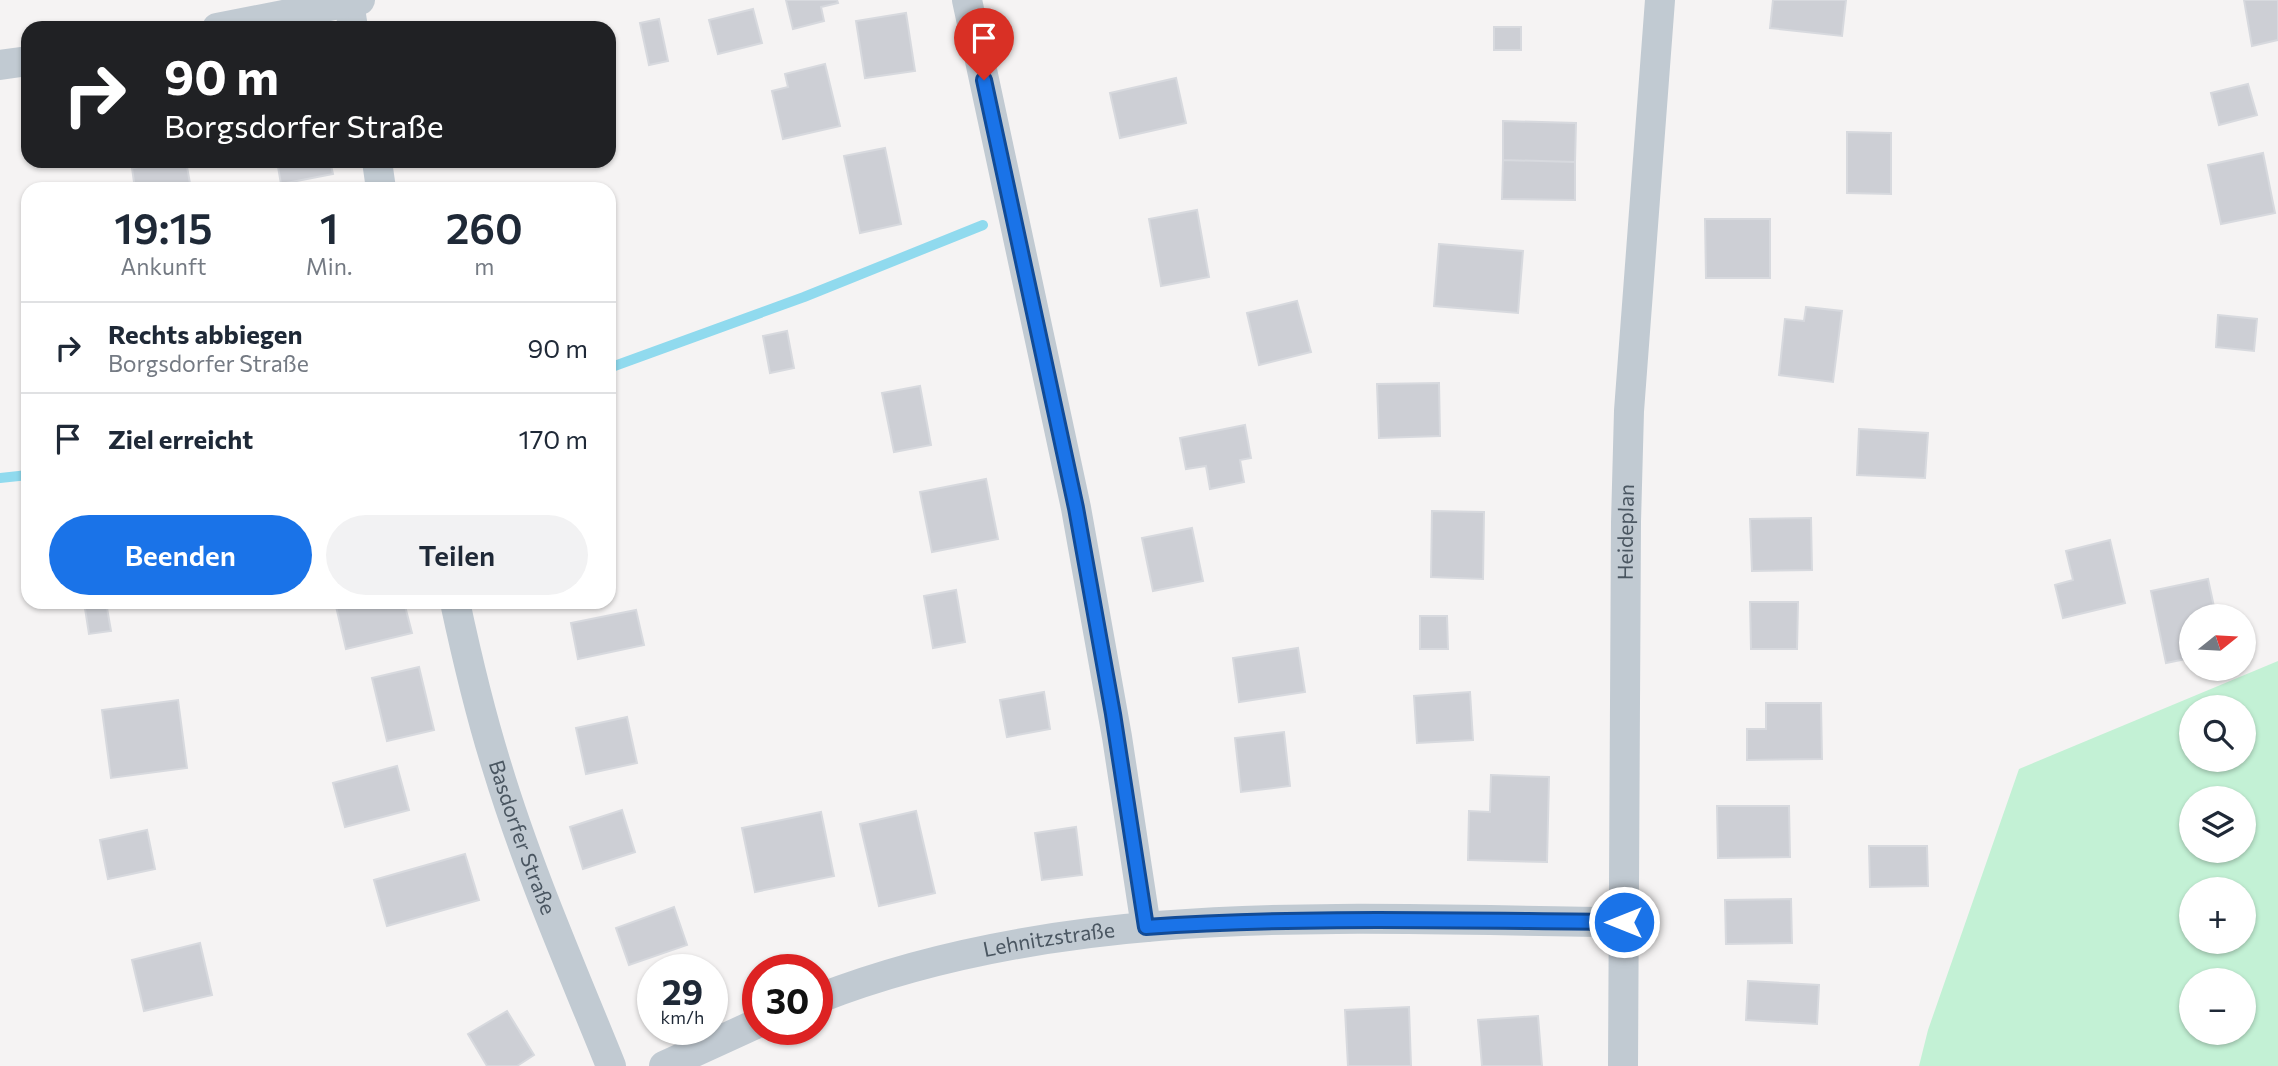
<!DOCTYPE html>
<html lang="de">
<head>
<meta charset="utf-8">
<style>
	:root { --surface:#fff; --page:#f2f2f3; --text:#1f2937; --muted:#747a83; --line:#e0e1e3; --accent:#1a73e8 }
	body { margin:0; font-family:Commissioner,sans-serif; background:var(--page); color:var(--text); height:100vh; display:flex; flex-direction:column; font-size:26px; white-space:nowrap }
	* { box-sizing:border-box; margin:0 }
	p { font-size:23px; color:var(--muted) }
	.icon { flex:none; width:38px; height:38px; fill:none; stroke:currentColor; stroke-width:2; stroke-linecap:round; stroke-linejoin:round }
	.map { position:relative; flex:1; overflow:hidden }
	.drawer { position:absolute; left:21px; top:182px; width:595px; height:427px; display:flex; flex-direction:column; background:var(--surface); border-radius:21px; box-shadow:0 2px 5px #0004 }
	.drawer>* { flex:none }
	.top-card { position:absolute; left:21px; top:21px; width:595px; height:147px; border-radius:21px; box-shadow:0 2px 5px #0004; background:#202124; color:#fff; overflow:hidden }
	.needle { width:46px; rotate:72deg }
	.controls { position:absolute; left:2179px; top:604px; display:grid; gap:14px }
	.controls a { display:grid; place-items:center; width:77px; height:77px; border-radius:50%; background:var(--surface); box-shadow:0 2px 5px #0004; font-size:35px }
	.speed { position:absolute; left:637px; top:954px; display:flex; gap:14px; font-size:35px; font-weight:700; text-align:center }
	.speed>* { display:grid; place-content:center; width:91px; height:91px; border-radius:50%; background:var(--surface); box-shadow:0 2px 5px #0004; line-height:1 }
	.speed small { font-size:18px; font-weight:400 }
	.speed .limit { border:10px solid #d22; background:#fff; color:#111 }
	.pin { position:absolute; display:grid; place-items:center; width:60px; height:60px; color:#fff; margin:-72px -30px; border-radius:50% 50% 50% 0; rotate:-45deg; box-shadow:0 0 7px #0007 }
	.pin .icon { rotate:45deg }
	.me { position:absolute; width:77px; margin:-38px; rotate:270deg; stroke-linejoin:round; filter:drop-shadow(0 0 5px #0008) }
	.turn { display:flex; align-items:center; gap:24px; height:147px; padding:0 28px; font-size:32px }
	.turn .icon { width:91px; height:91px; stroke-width:2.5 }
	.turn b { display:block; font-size:49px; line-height:60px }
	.eta { display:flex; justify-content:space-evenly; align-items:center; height:119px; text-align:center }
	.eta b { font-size:42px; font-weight:600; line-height:49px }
	.button { display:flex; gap:14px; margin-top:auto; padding:14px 28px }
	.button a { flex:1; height:80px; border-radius:42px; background:var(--accent); color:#fff; font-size:28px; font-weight:600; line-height:80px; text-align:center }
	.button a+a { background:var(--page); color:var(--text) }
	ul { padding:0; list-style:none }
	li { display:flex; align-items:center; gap:21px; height:91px; padding:0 28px; border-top:2px solid var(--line) }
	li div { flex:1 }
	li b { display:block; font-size:26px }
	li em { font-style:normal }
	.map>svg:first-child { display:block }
	.green { fill:#c3f1d5; fill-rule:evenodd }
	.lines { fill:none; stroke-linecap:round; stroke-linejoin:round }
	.stream { stroke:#90daee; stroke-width:10 }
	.building { fill:#cdcfd5; stroke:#d7d9de; stroke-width:2 }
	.minor { stroke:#c1cad2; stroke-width:30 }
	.route-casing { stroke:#114b97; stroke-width:18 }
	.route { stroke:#1a73e8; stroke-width:12 }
	.labels { text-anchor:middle; stroke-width:5; stroke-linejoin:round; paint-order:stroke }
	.street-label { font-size:21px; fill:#4a5661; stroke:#fff }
</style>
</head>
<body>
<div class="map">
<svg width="2278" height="1066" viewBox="0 0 2278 1066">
	<rect width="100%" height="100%" fill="#f5f3f3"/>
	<path class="green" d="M2278 661V1066H1919L1928 1030 2019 769ZM2244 707V760H2191V707ZM2191 798H2244V850H2191ZM2191 889H2244V942H2191ZM2244 980V1032H2191V980Z"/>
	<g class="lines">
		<path class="stream" d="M609 368 804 297 983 225
			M0 478 28 475"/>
	</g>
	<path class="building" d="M786 0H837L838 3 821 7 824 21 793 29Z
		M1773 0H1846L1842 36 1770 28Z
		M2244 0H2278V40L2252 46Z
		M753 9 762 43 718 54 709 20Z
		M906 13 915 71 865 78 856 21Z
		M659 19 668 61 649 65 640 23Z
		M1494 27H1521V50H1494Z
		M825 64 840 126 783 139 772 91 788 87 785 74Z
		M1176 78 1186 123 1120 138 1110 93Z
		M2248 84 2257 115 2219 125 2211 93Z
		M1503 121 1576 123 1575 162 1503 160Z
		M1847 132 1891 133V194L1847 193Z
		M885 148 901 224 860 233 844 156Z
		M2263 153 2275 213 2221 224 2208 165Z
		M1503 160 1575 162V200L1502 199Z
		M177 161H186L191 189H135L132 168Z
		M277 161H330L333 174 281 184Z
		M1197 210 1209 277 1161 286 1149 219Z
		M1705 219H1770V278H1706Z
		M1439 244 1523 251 1518 313 1434 306Z
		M1297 301 1311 352 1259 365 1247 313Z
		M1806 307 1842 311 1833 382 1779 375 1785 319 1804 321Z
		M2218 315 2257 319 2254 351 2216 347Z
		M787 331 794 368 770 373 763 336Z
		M1439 383 1440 436 1379 438 1377 384Z
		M920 386 931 445 894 452 882 393Z
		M1245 425 1251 458 1240 460 1244 482 1210 489 1206 466 1186 469 1180 438Z
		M1859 429 1928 433 1925 478 1857 475Z
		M986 479 998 539 932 552 920 492Z
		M1432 511 1484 512 1483 579 1431 577Z
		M1811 518 1812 570 1752 571 1750 519Z
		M1192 528 1203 581 1153 591 1142 538Z
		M2110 540 2125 603 2063 618 2055 585 2073 580 2066 551Z
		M2208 579 2216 616H2191V658L2166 663 2151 591Z
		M956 590 965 642 933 648 924 596Z
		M84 602H106L111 631 89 634Z
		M335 602H404L412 633 346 649Z
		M1750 602H1798L1797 649H1751Z
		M636 610 644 645 578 659 571 623Z
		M1420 616H1447L1448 649H1420Z
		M1298 648 1305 692 1239 702 1233 658Z
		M419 667 434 730 387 741 372 678Z
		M1044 692 1050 729 1007 737 1000 700Z
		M1470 692 1473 740 1417 743 1414 696Z
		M178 700 187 768 111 778 102 710Z
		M1766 703H1821L1822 759 1747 760V729H1766Z
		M627 717 637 763 586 774 576 728Z
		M1284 732 1290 786 1241 792 1235 738Z
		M397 766 409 810 345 827 333 783Z
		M1491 775 1549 777 1547 862 1468 860 1469 811 1490 812Z
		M1717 806H1789L1790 857 1718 858Z
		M622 810 635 852 583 869 570 827Z
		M916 811 935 893 879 906 860 824Z
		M821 812 834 876 755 892 742 828Z
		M1076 827 1082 875 1042 880 1035 833Z
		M147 830 155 869 108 879 100 840Z
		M1869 846H1927L1928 886 1870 887Z
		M465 854 479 900 387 926 374 880Z
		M1791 899 1792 943 1726 944 1725 900Z
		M674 907 687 945 629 965 616 928Z
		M200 943 212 995 144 1011 132 960Z
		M1748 981 1819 985 1817 1024 1746 1020Z
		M1409 1007 1411 1066H1348L1345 1010Z
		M507 1011 534 1055 517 1066H487L468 1034Z
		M1538 1016 1542 1066H1482L1478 1020Z"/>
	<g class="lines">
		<g class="minor">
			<path d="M967 0 1076 508 1117 737 1146 927"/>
			<path d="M349 2 353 28"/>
			<path d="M217 28 360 0"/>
			<path d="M0 65 28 61"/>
			<path d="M377 161 381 189"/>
			<path id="s1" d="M455 602C467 658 480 713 497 767 528 869 571 967 611 1066"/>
			<path id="s2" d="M817 999C1074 899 1354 920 1624 922"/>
			<path d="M664 1066 758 1023"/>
			<path id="s3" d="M1623 1066 1626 522 1629 411 1660 0"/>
		</g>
	</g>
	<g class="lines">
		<g class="route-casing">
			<path id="route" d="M984 80 1076 508 1113 714 1146 927C1305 916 1464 921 1624 922"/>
		</g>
		<use href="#route" class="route"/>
	</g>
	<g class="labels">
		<g class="street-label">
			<text dy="7" stroke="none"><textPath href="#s3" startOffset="534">Heideplan</textPath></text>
			<text dy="7" stroke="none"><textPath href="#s1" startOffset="245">Basdorfer Straße</textPath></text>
			<text dy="7" stroke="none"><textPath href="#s2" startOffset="240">Lehnitzstraße</textPath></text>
		</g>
	</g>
</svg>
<div class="controls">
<a><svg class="needle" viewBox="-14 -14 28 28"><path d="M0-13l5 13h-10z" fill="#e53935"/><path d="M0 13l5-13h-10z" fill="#747a83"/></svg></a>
<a><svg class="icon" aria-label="search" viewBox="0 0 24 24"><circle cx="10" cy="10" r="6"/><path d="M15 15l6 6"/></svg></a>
<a><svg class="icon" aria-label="layers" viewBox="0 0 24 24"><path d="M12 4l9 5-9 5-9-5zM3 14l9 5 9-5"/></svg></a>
<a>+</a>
<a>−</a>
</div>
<div class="speed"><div>29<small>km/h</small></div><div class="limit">30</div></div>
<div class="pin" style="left:984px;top:80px;background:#d93025"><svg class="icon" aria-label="arrive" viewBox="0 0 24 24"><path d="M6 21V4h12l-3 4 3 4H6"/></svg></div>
<svg class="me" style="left:1624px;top:922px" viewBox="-20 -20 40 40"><circle r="17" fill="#1a73e8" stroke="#fff" stroke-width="3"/><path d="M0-11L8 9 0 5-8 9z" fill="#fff"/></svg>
<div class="top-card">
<div class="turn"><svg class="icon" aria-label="right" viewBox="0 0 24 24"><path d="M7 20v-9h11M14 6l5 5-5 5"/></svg><div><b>90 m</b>Borgsdorfer Straße</div></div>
</div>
<section class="drawer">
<div class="eta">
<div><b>19:15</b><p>Ankunft</p></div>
<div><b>1</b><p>Min.</p></div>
<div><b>260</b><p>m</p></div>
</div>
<ul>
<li><svg class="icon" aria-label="right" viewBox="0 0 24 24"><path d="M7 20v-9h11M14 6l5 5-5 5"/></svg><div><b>Rechts abbiegen</b><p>Borgsdorfer Straße</p></div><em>90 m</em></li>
<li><svg class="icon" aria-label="arrive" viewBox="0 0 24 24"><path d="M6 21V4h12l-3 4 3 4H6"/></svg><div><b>Ziel erreicht</b></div><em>170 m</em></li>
</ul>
<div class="button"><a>Beenden</a><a>Teilen</a></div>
</section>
</div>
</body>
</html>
